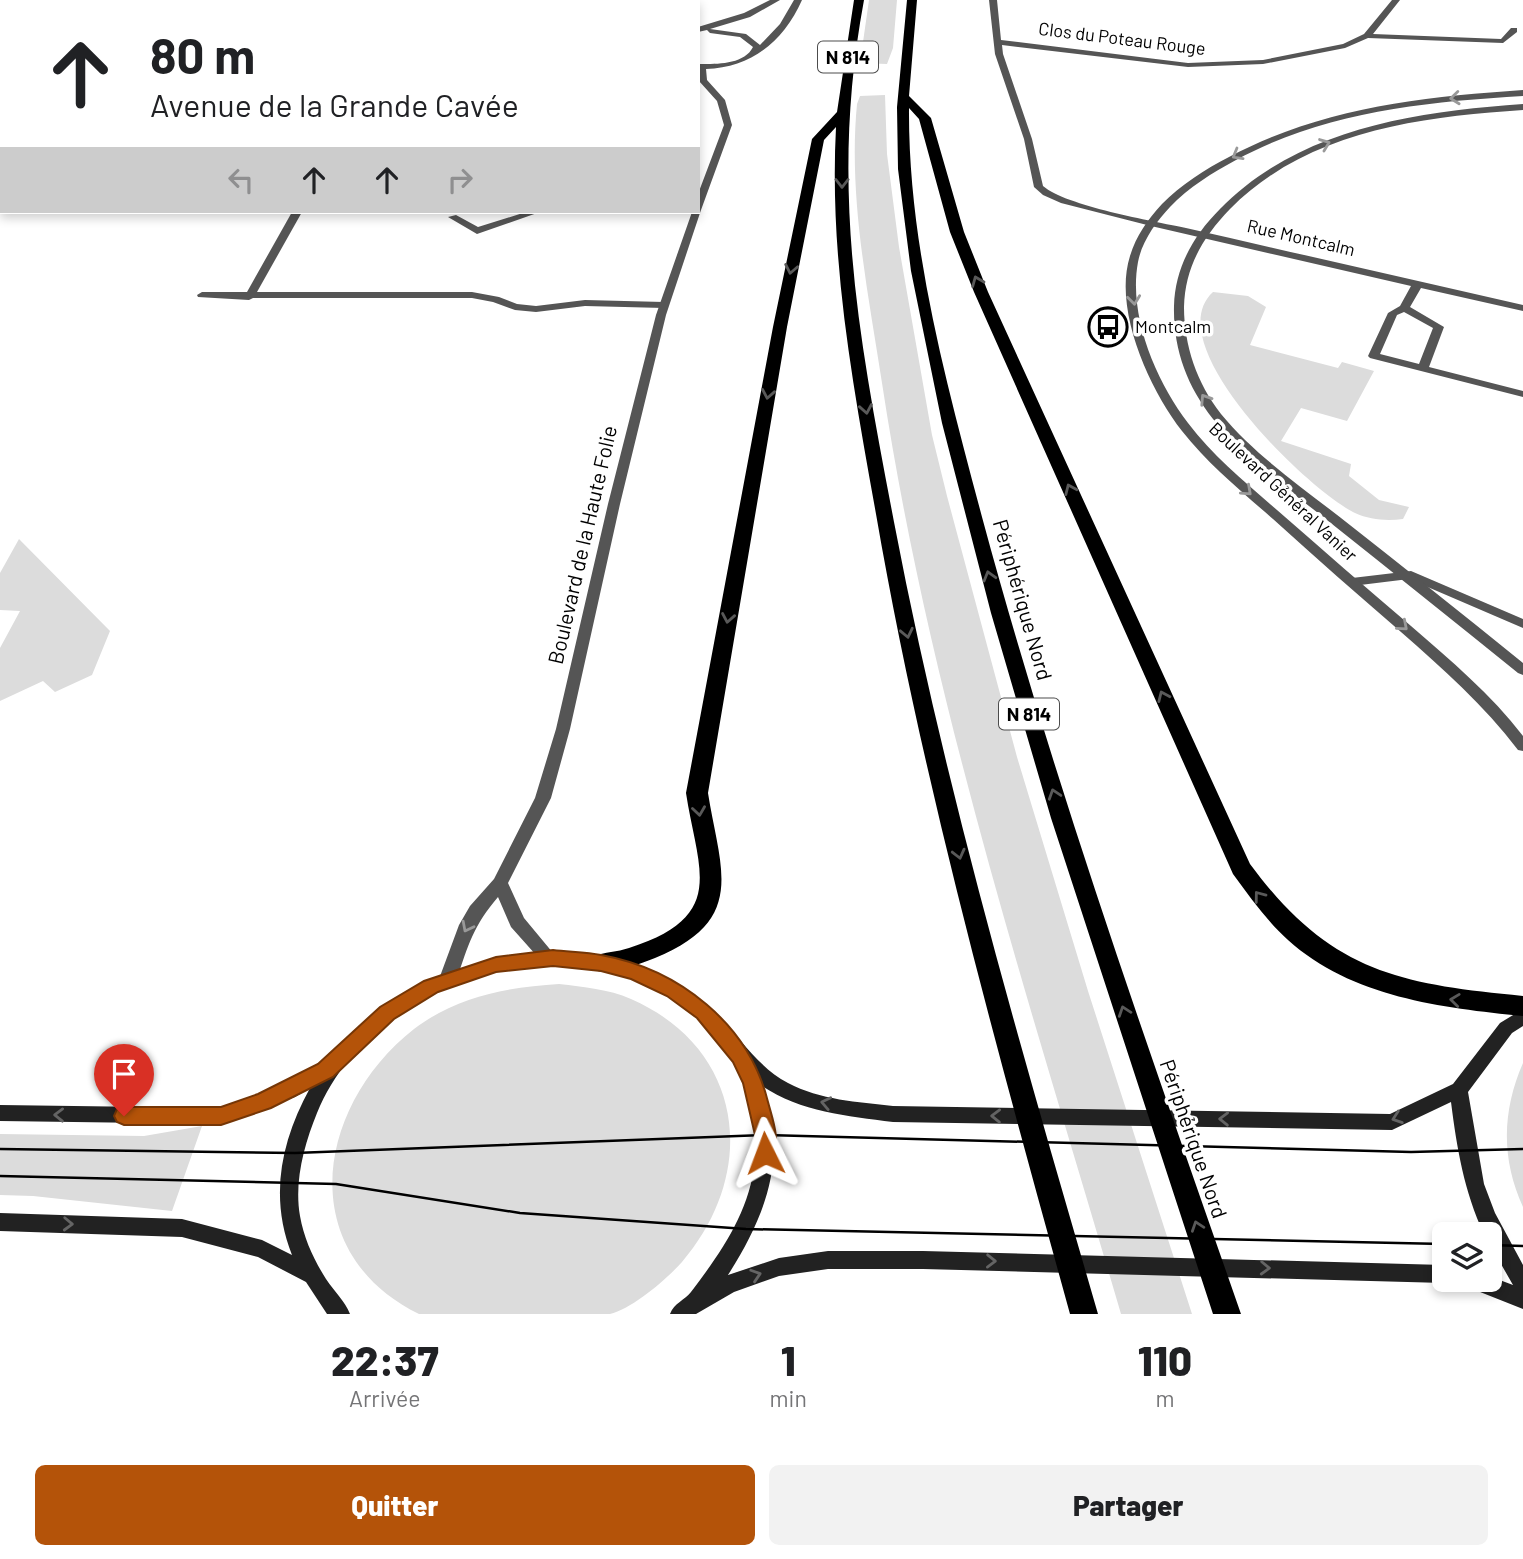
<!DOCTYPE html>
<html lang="fr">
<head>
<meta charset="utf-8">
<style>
	:root { --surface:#fff; --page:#f2f2f2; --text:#202124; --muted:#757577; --accent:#b45309 }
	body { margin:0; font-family:Barlow,sans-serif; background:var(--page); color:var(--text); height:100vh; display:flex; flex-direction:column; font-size:26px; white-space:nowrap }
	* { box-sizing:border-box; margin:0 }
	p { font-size:23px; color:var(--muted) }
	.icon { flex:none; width:38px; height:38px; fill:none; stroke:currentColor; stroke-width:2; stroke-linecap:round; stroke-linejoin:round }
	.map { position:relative; height:1314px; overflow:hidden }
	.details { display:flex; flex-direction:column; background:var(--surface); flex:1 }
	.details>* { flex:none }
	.top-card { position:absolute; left:0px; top:0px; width:700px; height:214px; box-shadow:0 4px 10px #0003; background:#fff; color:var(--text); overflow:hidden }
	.buttons { position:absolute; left:1432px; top:1222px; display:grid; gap:14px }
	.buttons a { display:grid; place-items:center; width:70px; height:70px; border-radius:10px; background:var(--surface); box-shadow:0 4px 10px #0003; font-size:35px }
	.pin { position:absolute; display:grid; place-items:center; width:60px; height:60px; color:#fff; margin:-72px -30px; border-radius:50% 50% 50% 0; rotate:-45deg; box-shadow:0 0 7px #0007 }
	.pin .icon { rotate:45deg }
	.me { position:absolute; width:77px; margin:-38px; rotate:357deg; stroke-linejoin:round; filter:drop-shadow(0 0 5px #0008) }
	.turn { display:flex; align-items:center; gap:24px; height:147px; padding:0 35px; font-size:32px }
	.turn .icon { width:91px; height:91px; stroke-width:2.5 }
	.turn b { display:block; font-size:49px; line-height:60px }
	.lanes { display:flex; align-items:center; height:66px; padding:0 35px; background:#0003; justify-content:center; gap:35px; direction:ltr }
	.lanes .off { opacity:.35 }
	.eta { display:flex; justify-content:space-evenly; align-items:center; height:119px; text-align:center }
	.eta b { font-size:42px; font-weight:800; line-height:49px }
	.primary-button { display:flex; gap:14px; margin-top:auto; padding:14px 35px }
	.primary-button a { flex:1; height:80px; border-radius:10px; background:var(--accent); color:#fff; font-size:28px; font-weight:800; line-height:80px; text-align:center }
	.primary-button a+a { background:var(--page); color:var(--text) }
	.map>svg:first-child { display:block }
	.green { fill:#dcdcdc }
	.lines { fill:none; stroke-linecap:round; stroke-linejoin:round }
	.minor { fill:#555; fill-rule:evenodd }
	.tertiary { fill:#555; fill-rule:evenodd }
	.secondary { fill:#222; fill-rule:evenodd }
	.trunk { fill:#000; fill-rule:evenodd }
	.tram { stroke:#000; stroke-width:2.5 }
	.oneway { stroke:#999 }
	.oneway2 { stroke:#595959 }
	.oneway3 { stroke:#646464 }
	.route { fill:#b45309; stroke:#753606; stroke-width:2 }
	.labels { text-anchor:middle; stroke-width:7; stroke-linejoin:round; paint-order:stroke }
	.far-street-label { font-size:18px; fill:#000; stroke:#fff }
	.far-poi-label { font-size:18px; fill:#000; stroke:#fff; text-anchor:start }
	.shield { fill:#fff; stroke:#4c4c4c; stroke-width:2 }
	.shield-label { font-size:19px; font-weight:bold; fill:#000 }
	.street-label { font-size:21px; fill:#000; stroke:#fff }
</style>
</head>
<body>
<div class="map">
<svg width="1523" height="1314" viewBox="0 0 1523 1314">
	<rect width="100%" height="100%" fill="#fff"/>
	<path class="green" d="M869 0H897L893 48 887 64 860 63Z
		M885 95 887 154 899 247 932 435 947 496 1017 757 1088 991 1192 1314H1121C1031 1007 930 700 882 383 868 291 848 197 857 104L860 96Z
		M1213 292 1248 296 1266 307 1250 345 1338 368 1342 362 1374 371 1347 421 1301 408 1281 441 1351 464 1349 476 1379 500 1409 507 1403 519C1387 521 1370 520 1355 513 1309 491 1156 344 1213 292Z
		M19 539 110 631 92 675 55 692 43 681 0 701V648L20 611 0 610V573Z
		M559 984C584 987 608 989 631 999 745 1049 759 1172 682 1262 667 1279 632 1309 610 1314 594 1314 573 1314 557 1314 511 1314 465 1314 419 1314 293 1252 316 1106 414 1029 456 997 507 987 559 984Z
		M1523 1063V1207C1501 1159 1502 1111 1523 1063Z
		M202 1126 172 1211 33 1196 0 1195V1134L144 1136Z"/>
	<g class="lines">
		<path class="minor" d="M349 0H357L348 2Z
			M989 0H997L1001 40 1188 63 1263 60 1343 44 1364 34 1392 0H1400L1373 34 1501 39 1511 28H1517V32L1503 43 1368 38 1345 48 1263 64 1188 67 1002 45 1003 54 1032 139 1043 186C1066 206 1153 221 1186 228 1299 254 1411 279 1523 305V311L1421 288 1410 307 1444 327 1429 367 1523 391V397L1370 358 1368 356 1388 313 1400 306 1411 286 1151 226 1061 203 1043 195 1034 187 1024 139 995 54ZM1404 312 1433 328 1419 364 1380 354 1397 315Z
			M292 212H302L257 292H472L499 297 517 304 536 306 585 300 664 302 669 305 664 308 585 306 536 312 515 310 493 302 472 298H253L249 300 198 297 197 295 202 292H247Z
			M526 212H540L477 234 448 217 456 215 478 227Z
			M1411 571 1523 619V628L1409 579 1352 586 1345 582 1352 578Z"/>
		<path class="tertiary" d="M770 0H780L750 17 710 29 746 34 760 45 780 24 794 0H802C784 41 751 68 706 69L707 80 725 100 732 125 701 210 666 315 620 504 570 729 551 798 508 883 524 918 558 959 556 964 550 966 544 964 511 927 498 897C474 925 468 945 457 979L454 984 448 986 442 984 439 979 459 925 470 906 494 879 535 798 556 729 608 504 656 315 692 212H698V194L724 125 717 101 699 81 698 64C716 64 744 65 753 47L740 37 710 33 707 30 698 32V27L744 13Z
			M0 22H2V26H0Z
			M1523 90V96C1423 102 1325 112 1236 160 1212 173 1189 187 1170 207 1156 222 1142 241 1138 262 1128 316 1156 381 1188 423 1213 456 1246 483 1277 510 1322 549 1366 588 1411 626 1451 661 1491 694 1523 736V751L1518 750C1484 705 1443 669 1401 632 1358 595 1315 557 1273 519 1241 491 1208 464 1182 431 1149 389 1113 309 1130 256 1136 236 1148 219 1162 204 1181 185 1205 169 1229 157 1321 108 1421 97 1523 90Z
			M1523 104V110C1419 117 1307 131 1230 209 1203 237 1185 267 1184 307 1184 346 1197 383 1221 414 1255 455 1300 486 1341 518 1402 566 1463 614 1523 663V675L1518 673C1456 623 1394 573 1332 524 1291 491 1246 461 1213 419 1187 386 1173 349 1174 306 1175 268 1193 236 1220 209 1300 128 1414 112 1523 104Z"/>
		<path class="secondary" d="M557 952C616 957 676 972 719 1016 741 1039 759 1068 788 1083 820 1100 858 1102 893 1106L1390 1114 1453 1084 1500 1023 1523 1009V1026L1512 1033 1468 1092 1484 1184 1495 1213 1523 1265V1309L1465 1286 1462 1279H1489V1276L1513 1285 1489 1243V1234H1484C1464 1191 1457 1149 1451 1102L1392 1130 893 1122C847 1116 801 1112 762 1086 789 1156 766 1215 728 1275L779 1258 828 1251H923L1444 1265V1279H1452L1444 1283 923 1269H828L779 1276 734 1292 696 1314H670C674 1303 685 1300 691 1292 722 1251 749 1213 755 1161 758 1133 751 1104 741 1079 739 1073 737 1064 735 1059 726 1041 695 1015 679 1004 561 921 371 981 317 1113 304 1145 294 1182 300 1216 304 1239 314 1260 326 1279 334 1291 345 1301 350 1314H327L306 1282 258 1257 182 1237 0 1231V1213L182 1219 262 1240 292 1255C269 1197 281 1141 310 1088L295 1097 221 1124 0 1121V1105L221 1108 283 1085 327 1062 346 1039 382 1007 402 994 437 977 480 963 518 955Z"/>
		<path class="trunk" d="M854 0H864C829 188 859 338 894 522 945 790 1022 1052 1098 1314H1070C997 1049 923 785 876 514 853 385 829 259 836 127L824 140 787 327 708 793C720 869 748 920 655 958 636 965 612 976 593 970L589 963 593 956C605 952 617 952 629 948 728 916 698 871 686 793L773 327 812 139 837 112Z
			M907 0H917L909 96 931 118 964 232 988 292 1250 864C1329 971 1397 984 1523 996V1016C1442 1008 1351 997 1288 940 1266 920 1250 897 1233 874L974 292 950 232 919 119 909 108C908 246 947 385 982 517 1055 787 1149 1050 1241 1314H1213L1051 818 991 613 942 423 911 271 898 169 897 107Z"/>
		<path class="tram" d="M0 1149 295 1153 766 1135 1411 1152 1523 1149
			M0 1176 336 1184 520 1213 746 1229 1444 1244
			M1489 1245 1523 1246"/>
	</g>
	<defs><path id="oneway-chevron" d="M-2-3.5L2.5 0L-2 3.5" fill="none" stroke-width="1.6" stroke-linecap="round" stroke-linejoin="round" transform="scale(1.75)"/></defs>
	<g class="oneway">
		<use href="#oneway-chevron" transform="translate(1455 98) rotate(174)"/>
		<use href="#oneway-chevron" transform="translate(1325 144) rotate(-21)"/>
		<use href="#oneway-chevron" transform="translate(1237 155) rotate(150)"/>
		<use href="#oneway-chevron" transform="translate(1134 300) rotate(83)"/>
		<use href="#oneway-chevron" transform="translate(1205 399) rotate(-123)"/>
		<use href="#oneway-chevron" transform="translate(1247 491) rotate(42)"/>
		<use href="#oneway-chevron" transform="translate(1403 626) rotate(41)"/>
		<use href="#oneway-chevron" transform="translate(467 927) rotate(117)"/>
	</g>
	<g class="oneway2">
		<use href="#oneway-chevron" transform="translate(842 183) rotate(90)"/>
		<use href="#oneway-chevron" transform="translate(791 269) rotate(101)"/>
		<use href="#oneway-chevron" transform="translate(977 281) rotate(-112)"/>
		<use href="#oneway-chevron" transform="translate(768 394) rotate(100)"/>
		<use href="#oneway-chevron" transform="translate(866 409) rotate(80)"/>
		<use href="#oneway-chevron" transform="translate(1070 489) rotate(-114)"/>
		<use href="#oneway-chevron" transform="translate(989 576) rotate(-106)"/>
		<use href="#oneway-chevron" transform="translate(728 618) rotate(100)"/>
		<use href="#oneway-chevron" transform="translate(907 633) rotate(78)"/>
		<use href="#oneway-chevron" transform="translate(1163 696) rotate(-114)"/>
		<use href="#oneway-chevron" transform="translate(1054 794) rotate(-108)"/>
		<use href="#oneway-chevron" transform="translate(699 811) rotate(82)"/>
		<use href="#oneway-chevron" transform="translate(959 854) rotate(76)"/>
		<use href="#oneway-chevron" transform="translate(1259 896) rotate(-127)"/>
		<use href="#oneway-chevron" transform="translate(1455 1000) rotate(-173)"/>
		<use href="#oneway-chevron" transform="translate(1124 1011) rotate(-109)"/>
		<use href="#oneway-chevron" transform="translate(1197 1226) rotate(-109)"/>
	</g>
	<g class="oneway3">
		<use href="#oneway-chevron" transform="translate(826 1103) rotate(-168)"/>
		<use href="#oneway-chevron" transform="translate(59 1115) rotate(-179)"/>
		<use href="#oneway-chevron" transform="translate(996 1116) rotate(-179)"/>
		<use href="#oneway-chevron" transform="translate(1397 1118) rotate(161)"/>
		<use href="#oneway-chevron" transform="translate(1224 1119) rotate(-179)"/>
		<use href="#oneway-chevron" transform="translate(68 1224) rotate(2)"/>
		<use href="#oneway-chevron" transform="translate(991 1261) rotate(1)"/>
		<use href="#oneway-chevron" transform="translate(1265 1268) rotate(2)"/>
		<use href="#oneway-chevron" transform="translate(756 1275) rotate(-18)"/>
	</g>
	<path class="route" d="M553 950C569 952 586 952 601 955 679 969 749 1024 768 1102 773 1121 781 1141 772 1159L765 1162 757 1159 754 1153 755 1135 743 1083 733 1062 697 1018 667 996 631 979 601 971 553 966 496 972 438 992 394 1019 333 1077 271 1108 221 1125H124L117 1122 114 1116 117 1109 124 1107H221L258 1094 318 1064 380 1007 424 981 496 957Z"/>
	<defs>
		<g id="bus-ring" transform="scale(2.0125)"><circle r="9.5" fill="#fff" stroke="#000" stroke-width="1.5"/><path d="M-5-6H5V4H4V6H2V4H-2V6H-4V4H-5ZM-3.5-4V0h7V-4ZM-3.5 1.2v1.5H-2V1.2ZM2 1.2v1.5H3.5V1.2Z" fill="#000"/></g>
	</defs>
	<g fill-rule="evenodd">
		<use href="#bus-ring" x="1108" y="327"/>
	</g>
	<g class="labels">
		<g class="far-street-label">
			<text transform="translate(1122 39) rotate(7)" y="6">Clos du Poteau Rouge</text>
			<text transform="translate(1301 238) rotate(13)" y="6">Rue Montcalm</text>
			<text transform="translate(1283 492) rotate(43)" y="6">Boulevard Général Vanier</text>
		</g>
		<g class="far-poi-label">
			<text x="1135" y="333">Montcalm</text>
		</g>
		<g class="shield">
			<rect x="818" y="41.5" width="60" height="31" rx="5"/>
			<rect x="999" y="698.5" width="60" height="31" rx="5"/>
		</g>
		<g class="shield-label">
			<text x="848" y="64">N 814</text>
			<text x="1029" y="721">N 814</text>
		</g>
		<g class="street-label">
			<text transform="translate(583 545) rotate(-77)" y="7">Boulevard de la Haute Folie</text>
			<text transform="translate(1022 600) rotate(74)" y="7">Périphérique Nord</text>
			<text transform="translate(1193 1139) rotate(71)" y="7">Périphérique Nord</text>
		</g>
	</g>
</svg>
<div class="buttons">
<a><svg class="icon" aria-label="layers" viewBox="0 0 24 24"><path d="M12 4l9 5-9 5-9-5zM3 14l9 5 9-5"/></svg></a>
</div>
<div class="pin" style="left:124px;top:1116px;background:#d93025"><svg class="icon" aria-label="arrive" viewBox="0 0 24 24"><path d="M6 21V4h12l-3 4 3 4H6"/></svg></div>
<svg class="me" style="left:765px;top:1153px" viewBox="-20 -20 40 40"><path d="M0-17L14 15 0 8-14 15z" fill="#b45309" stroke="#fff" stroke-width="4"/></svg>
<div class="top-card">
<div class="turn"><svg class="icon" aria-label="ahead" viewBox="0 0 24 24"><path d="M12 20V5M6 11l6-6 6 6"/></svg><div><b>80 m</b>Avenue de la Grande Cavée</div></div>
<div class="lanes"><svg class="icon off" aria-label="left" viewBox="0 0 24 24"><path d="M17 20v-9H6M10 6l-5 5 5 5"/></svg><svg class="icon" aria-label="ahead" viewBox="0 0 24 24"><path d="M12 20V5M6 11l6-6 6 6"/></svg><svg class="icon" aria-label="ahead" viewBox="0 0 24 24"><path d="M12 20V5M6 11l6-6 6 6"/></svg><svg class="icon off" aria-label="right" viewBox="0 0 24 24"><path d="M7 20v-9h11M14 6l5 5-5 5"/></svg></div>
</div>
</div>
<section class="details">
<div class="eta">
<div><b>22:37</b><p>Arrivée</p></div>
<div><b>1</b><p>min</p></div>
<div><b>110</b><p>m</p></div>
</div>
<div class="primary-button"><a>Quitter</a><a>Partager</a></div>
</section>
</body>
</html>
